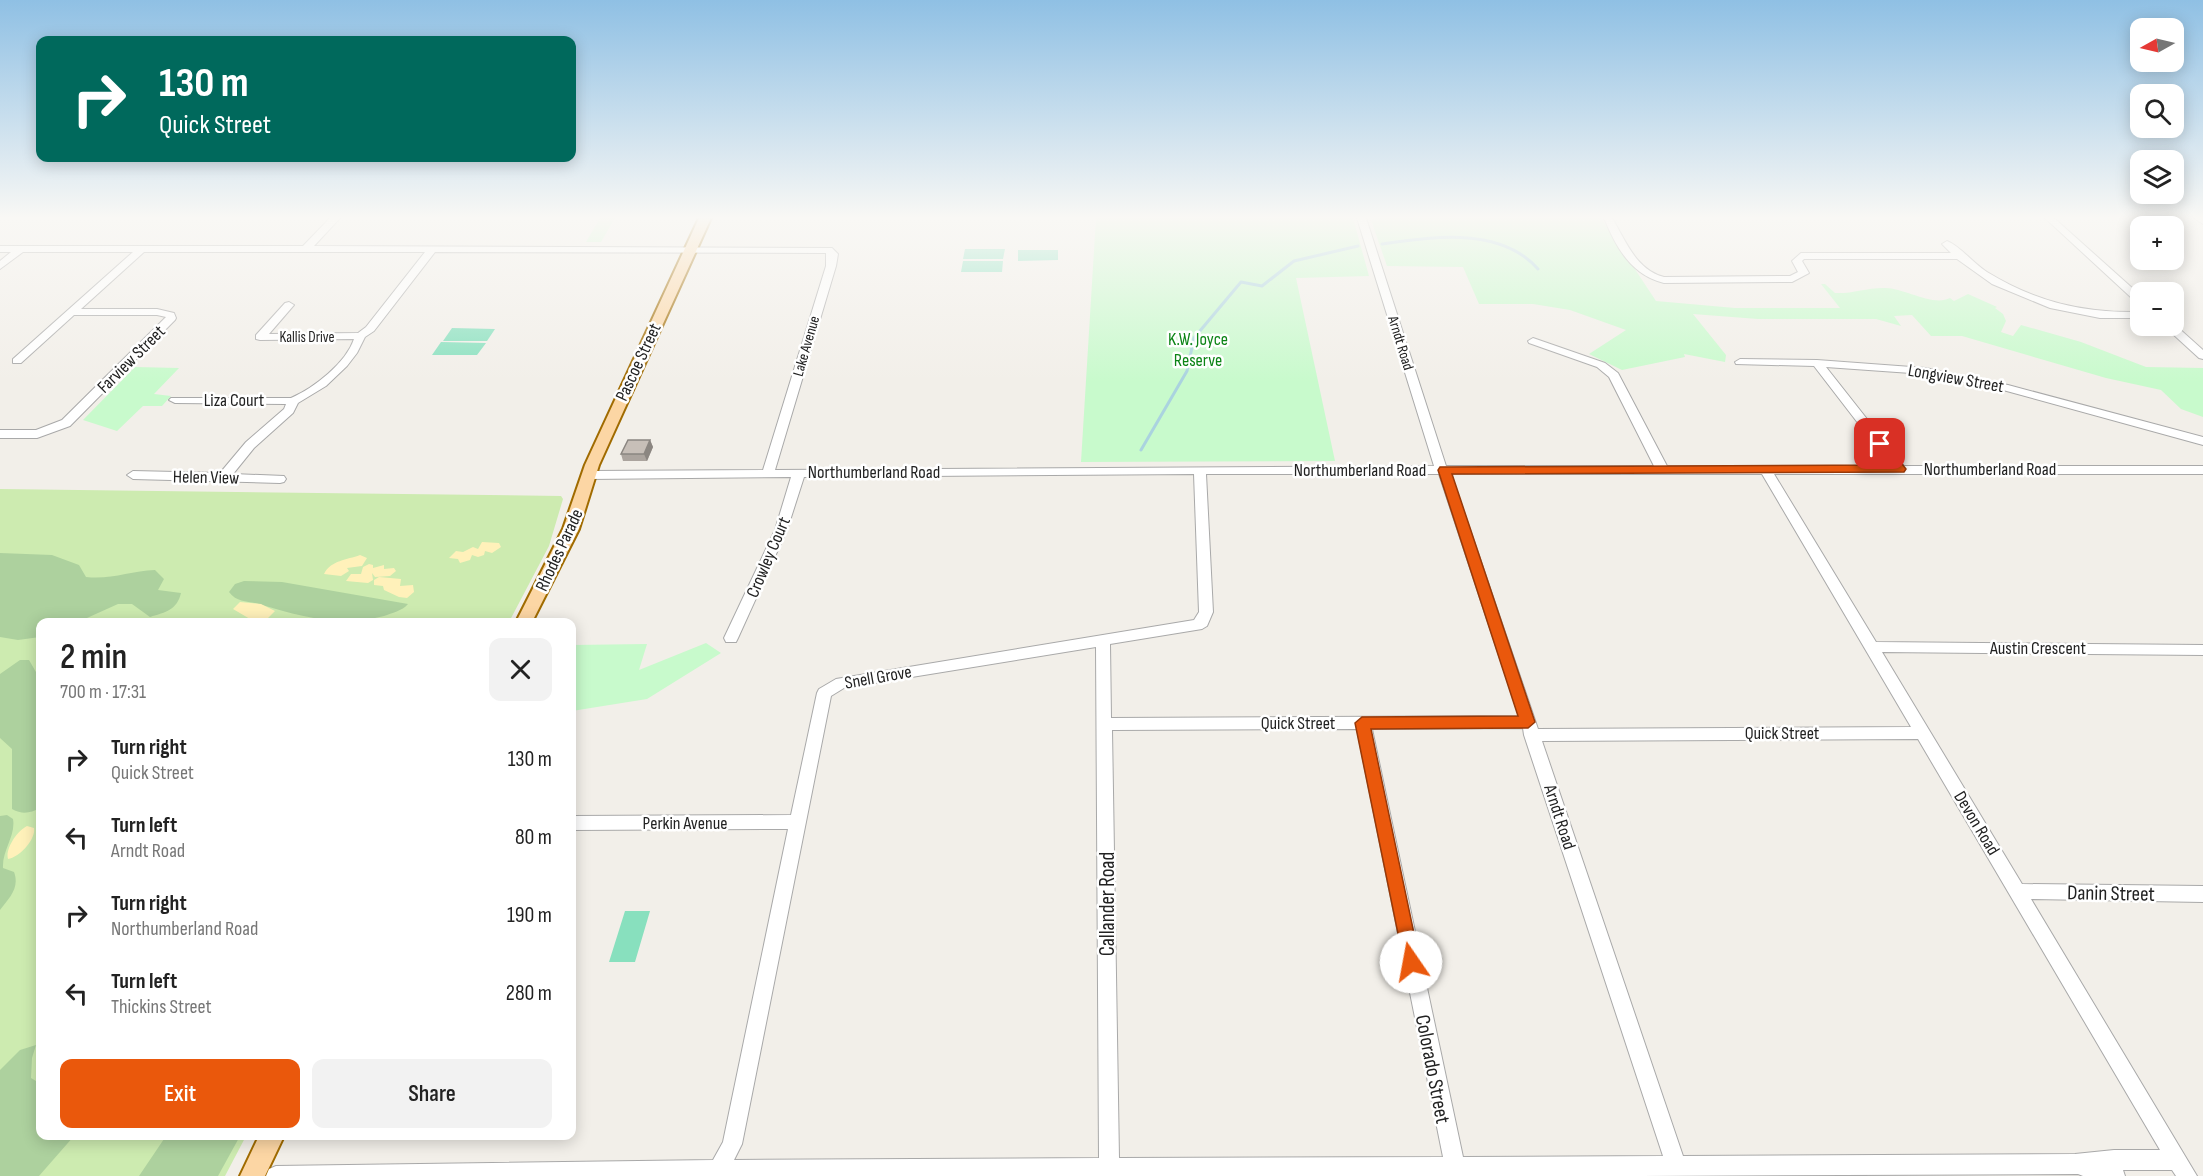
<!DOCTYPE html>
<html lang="en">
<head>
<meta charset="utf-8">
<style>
	:root { --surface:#fff; --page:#f2f2f2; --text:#222; --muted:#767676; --accent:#ea580c }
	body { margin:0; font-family:"Sofia Sans Condensed",sans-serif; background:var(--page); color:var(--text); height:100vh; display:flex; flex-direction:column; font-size:22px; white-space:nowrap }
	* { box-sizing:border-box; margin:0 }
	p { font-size:20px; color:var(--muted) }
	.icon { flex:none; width:33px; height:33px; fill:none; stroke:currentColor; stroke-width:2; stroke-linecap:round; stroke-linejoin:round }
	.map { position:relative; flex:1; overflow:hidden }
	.panel { position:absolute; left:36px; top:618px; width:540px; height:522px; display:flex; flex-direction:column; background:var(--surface); border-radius:12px; box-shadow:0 3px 15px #0003 }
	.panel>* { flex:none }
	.banner { position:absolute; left:36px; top:36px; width:540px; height:126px; border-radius:12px; box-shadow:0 3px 15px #0003; background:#00695c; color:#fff; overflow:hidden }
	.needle { width:39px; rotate:262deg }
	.fabs { position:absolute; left:2130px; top:18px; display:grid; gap:12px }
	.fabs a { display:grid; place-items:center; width:54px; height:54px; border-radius:12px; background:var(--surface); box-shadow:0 3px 15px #0003; font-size:30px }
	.pin { position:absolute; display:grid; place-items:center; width:51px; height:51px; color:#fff; margin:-26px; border-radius:12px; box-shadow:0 3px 9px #0006 }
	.me { position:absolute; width:66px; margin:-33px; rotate:348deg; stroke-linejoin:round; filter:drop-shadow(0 0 4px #0008) }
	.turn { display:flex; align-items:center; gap:21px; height:126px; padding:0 24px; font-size:27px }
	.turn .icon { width:78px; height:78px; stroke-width:2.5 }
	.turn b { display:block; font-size:42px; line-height:51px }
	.round { display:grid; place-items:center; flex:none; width:63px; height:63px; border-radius:12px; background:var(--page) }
	.overview { display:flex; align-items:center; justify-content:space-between; height:102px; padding:0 24px }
	h1 { font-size:36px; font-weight:600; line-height:45px }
	.primary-button { display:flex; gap:12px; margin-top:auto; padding:12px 24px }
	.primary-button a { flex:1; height:69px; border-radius:12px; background:var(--accent); color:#fff; font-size:24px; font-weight:600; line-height:69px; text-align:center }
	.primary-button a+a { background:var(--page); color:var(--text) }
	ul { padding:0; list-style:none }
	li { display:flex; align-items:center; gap:18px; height:78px; padding:0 24px }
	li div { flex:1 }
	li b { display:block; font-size:22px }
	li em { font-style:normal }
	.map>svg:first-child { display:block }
	.grass { fill:#cdebb0 }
	.forest { fill:#add19e }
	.sand { fill:#fff1ba }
	.park { fill:#c8facc }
	.pitch { fill:#88e0be }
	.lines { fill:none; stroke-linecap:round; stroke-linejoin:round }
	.stream { stroke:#aad3df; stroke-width:3 }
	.minor-casing { stroke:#a9a9a9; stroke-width:2 }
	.major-casing { stroke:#a06b00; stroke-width:4 }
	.minor { fill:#fff; fill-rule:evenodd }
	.major { fill:#fcd6a4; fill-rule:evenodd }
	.wall { fill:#aba49e }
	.shaded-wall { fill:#8b8681 }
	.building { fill:#c7bfb8; stroke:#8b8681; stroke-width:1.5 }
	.route { fill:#ea580c; stroke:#983908; stroke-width:1.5 }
	.labels { text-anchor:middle; stroke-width:5; stroke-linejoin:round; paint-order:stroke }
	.far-street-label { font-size:15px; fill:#222; stroke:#fff }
	.park-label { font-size:18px; fill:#0c8416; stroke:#fff }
	.street-label { font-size:18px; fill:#222; stroke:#fff }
	.near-street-label { font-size:21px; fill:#222; stroke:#fff }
</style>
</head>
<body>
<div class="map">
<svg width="2203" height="1176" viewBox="0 0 2203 1176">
	<rect width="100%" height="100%" fill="#f2efe9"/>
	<path class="grass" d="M0 489 561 496 563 499 549 546 509 622H40V1136H246L225 1176H0Z"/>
	<path class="forest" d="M0 553 52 555 79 565 86 577C110 580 131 571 155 570L164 579 158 590 181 593C177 610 166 612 150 617L132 604H118L78 622H40V637L18 640 0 637Z
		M244 581 282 582 408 604C402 611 392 613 384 616 339 627 303 617 262 605 249 600 238 604 229 592L235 584Z
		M20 660H29L40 679V808C30 813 23 815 12 809V749L0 738V674Z
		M7 815 13 819C16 836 2 850 3 868L14 872C20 888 9 898 0 910V816Z
		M36 1045 32 1058 31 1078 36 1081 40 1079V1136H74L39 1176H0V1070L20 1050Z
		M166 1136H240L218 1176H139Z"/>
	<path class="sand" d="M482 542 499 543 501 547 492 553 485 551 484 555 478 557 472 555 470 560 460 563 458 559 449 558 456 551 463 552 473 547 478 549Z
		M360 555 367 558 362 566 347 568 349 571 341 576 324 574C331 560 347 560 360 555Z
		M369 564 373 565V568L384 565V569L394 568 396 571 390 576 375 577 372 573 373 580 368 583 346 581 351 574H361L363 567Z
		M379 577 401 579 400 586 413 585 414 592 407 598 399 597 384 590 383 586 374 585V580Z
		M240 602 261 604 275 611 264 622H251L250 619 233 609Z
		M27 826 34 828C36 839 20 857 8 859 5 849 17 831 27 826Z"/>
	<path class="park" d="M600 218H615L601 242H586Z
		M1096 218H1353L1369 276 1296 278 1335 461 1081 462Z
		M1376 218H1601L1656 301 1735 308H1840L1821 284H1825L1835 293C1852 294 1869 287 1886 288 1904 288 1933 307 1950 298L1954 301 1968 294 1997 307 1995 308 2003 314 2006 321 2001 332 2013 336 2021 325 2081 342 2146 367 2203 368V417L2181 409 2161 390 2106 378 1962 336H1931L1912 315 1894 316 1901 326 1876 319H1758L1693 314 1726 355 1725 362 1684 354 1685 357 1622 370 1589 354 1626 330 1570 310 1533 304H1479L1463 267 1387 266 1371 220Z
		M135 367 179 368 154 394 171 396 162 406H143L117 431 83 420Z
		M706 643 721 653 647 699 572 711V645L647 644 639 670Z"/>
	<path class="pitch" d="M965 249H1005L1003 259H963Z
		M1018 250H1058V260L1018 261Z
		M963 261H1003L1002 272H961Z
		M452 328 495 329 487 341H443Z
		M441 342 486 343 477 355H432Z
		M625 911H650L635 962H609Z"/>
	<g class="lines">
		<path class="stream" d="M1382 244C1433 237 1500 226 1538 269
			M1141 450 1187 371 1194 338 1241 282 1262 286 1294 261 1358 246"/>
		<g class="minor-casing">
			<path id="minor" d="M330 218H340L314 246 832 248 838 254 836 266 775 470 1434 466 1357 218H1366L1446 466H1654L1609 377 1597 367 1529 343 1528 341 1533 338 1605 363 1618 373 1667 466H1891L1814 366 1736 364 1735 362 1740 359 1817 360 1925 368 2008 385 2203 437V445L2003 390 1925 374 1826 367 1904 466H2203V474H1774L1876 642 2203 645V655L1882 652 2022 884 2203 886V902L2031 899 2197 1176H2176L2172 1170H2123L2125 1176H2083L2078 1174 1640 1176H266L269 1169 276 1166 713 1160 723 1142 788 829 572 830V816L791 815 817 693 819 689 836 679 1194 620 1199 612 1194 474 804 477 787 530 738 638 736 642H726L724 638 775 530 791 477 589 479 583 475 589 471 763 470 826 266V253L435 252 374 331 365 337 357 353 347 366 326 386 298 403 293 413 254 448 233 474 284 476 286 479 284 482 280 483 133 479 127 475 133 471 220 473 246 442 284 409 286 404 175 403 169 400 171 398H291C314 388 346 363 354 339L260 340 256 339V335L285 303 289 302 294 305 269 334 358 333 366 327 425 252H144L81 309H157L174 313 176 318 175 320 70 426 37 438H0V430H36L62 420 166 317 157 315H74L21 363H13V359L133 252H23L0 269V261L11 252H0V246H303ZM1206 474H1439L1519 716 1111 718 1110 644 1202 629 1207 626 1213 612ZM1451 474H1762L1911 727 1538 729ZM1096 647 1099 1158 734 1160 742 1144 831 696 844 688ZM1523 728 1524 735 1663 1156 1463 1157 1372 729ZM1357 729 1443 1157 1119 1158 1112 730ZM1918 739 2160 1150H2114L2075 1154 1683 1156 1542 741Z
				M1604 218H1612C1626 241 1636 270 1664 277L1790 276 1798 272 1792 261 1801 253H1951L1942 244 1947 241C1960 246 1974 264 1987 272 2036 302 2083 313 2140 312V318H2100L2050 308 1992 284 1957 259H1804L1802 261 1809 273 1792 282 1664 283C1631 275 1616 247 1604 218Z
				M2045 218H2054L2140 295V303L2136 302Z
				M2194 218H2203V224Z
				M2174 324 2203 350V359L2199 358 2164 326Z"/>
		</g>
		<g class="major-casing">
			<path id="major" d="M699 218H711L599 465 579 529 532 622H516L563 529 585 465Z
				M259 1136H284L265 1176H240Z"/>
		</g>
		<use href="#minor" class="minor"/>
		<use href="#major" class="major"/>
	</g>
	<path class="wall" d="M650 440 653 447 647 461H623L621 454Z"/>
	<path class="shaded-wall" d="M650 440 653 447 647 461 644 454Z"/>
	<path class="building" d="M628 440H650L644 454H621Z"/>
	<linearGradient id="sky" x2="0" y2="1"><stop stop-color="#8fc0e4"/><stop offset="0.57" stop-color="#f9f8f5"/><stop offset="1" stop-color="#f9f8f5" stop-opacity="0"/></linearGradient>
	<rect width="2203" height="382" fill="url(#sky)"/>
	<path class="route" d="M1880 440 1884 441 1906 469 1904 472 1452 474 1535 722 1528 728 1371 729 1420 962 1417 968 1411 971 1405 968 1355 723 1362 717 1518 716 1438 470 1440 467 1890 465 1874 444Z"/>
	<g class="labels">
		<g class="far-street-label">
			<text x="307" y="342">Kallis Drive</text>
			<text transform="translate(1401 343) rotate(73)" y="5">Arndt Road</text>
			<text transform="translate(806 346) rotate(-74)" y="5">Lake Avenue</text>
		</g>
		<g class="park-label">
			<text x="1198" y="345">K.W. Joyce<tspan x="1198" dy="21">Reserve</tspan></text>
		</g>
		<g class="street-label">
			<text transform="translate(131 359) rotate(-45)" y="6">Farview Street</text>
			<text transform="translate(638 362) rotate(-65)" y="6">Pascoe Street</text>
			<text transform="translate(1956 378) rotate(10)" y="6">Longview Street</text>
			<text x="234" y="406">Liza Court</text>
			<text x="1990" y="475">Northumberland Road</text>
			<text x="1360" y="476">Northumberland Road</text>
			<text x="874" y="478">Northumberland Road</text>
			<text transform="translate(206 477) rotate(1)" y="6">Helen View</text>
			<text transform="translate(559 550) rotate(-65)" y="6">Rhodes Parade</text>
			<text transform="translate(768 557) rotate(-67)" y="6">Crowley Court</text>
			<text x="2038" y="654">Austin Crescent</text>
			<text transform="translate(878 677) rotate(-10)" y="6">Snell Grove</text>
			<text x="1298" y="729">Quick Street</text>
			<text x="1782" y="739">Quick Street</text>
			<text transform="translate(1560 817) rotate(72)" y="6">Arndt Road</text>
			<text x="685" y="829">Perkin Avenue</text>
			<text transform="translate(1977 823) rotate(59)" y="6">Devon Road</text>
		</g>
		<g class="near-street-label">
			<text transform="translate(2111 893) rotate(1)" y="7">Danin Street</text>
			<text transform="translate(1107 904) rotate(-90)" y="7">Callander Road</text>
			<text transform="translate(1433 1069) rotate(79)" y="7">Colorado Street</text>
		</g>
	</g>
</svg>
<div class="fabs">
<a><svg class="needle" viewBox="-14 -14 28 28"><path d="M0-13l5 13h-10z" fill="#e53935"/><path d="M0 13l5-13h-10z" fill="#767676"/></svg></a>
<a><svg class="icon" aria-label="search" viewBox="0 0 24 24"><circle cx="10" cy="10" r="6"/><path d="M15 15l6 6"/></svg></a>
<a><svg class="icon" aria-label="layers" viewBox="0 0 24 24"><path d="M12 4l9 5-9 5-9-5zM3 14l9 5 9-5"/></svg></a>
<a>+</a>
<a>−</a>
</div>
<div class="pin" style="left:1880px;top:444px;background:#d93025"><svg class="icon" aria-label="arrive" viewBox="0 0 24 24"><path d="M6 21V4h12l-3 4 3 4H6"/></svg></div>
<svg class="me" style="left:1411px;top:962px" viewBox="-20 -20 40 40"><circle r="19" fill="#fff"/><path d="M0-13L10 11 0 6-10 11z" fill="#ea580c"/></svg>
<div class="banner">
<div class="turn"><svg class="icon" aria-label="right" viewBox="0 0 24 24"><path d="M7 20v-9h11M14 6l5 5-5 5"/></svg><div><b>130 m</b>Quick Street</div></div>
</div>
<section class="panel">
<div class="overview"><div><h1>2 min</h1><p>700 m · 17:31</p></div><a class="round"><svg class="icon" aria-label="close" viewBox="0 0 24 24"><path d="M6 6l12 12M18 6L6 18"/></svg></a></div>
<ul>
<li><svg class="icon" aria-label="right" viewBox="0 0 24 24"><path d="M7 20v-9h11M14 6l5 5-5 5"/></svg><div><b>Turn right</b><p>Quick Street</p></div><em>130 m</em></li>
<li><svg class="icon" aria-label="left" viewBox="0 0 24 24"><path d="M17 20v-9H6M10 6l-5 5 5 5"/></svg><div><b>Turn left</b><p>Arndt Road</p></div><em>80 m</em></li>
<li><svg class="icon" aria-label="right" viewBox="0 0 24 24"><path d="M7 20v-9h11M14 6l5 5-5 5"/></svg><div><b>Turn right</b><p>Northumberland Road</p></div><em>190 m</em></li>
<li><svg class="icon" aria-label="left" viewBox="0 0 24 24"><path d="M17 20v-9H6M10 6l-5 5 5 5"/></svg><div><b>Turn left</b><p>Thickins Street</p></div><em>280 m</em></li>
</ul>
<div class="primary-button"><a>Exit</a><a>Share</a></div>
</section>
</div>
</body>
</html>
